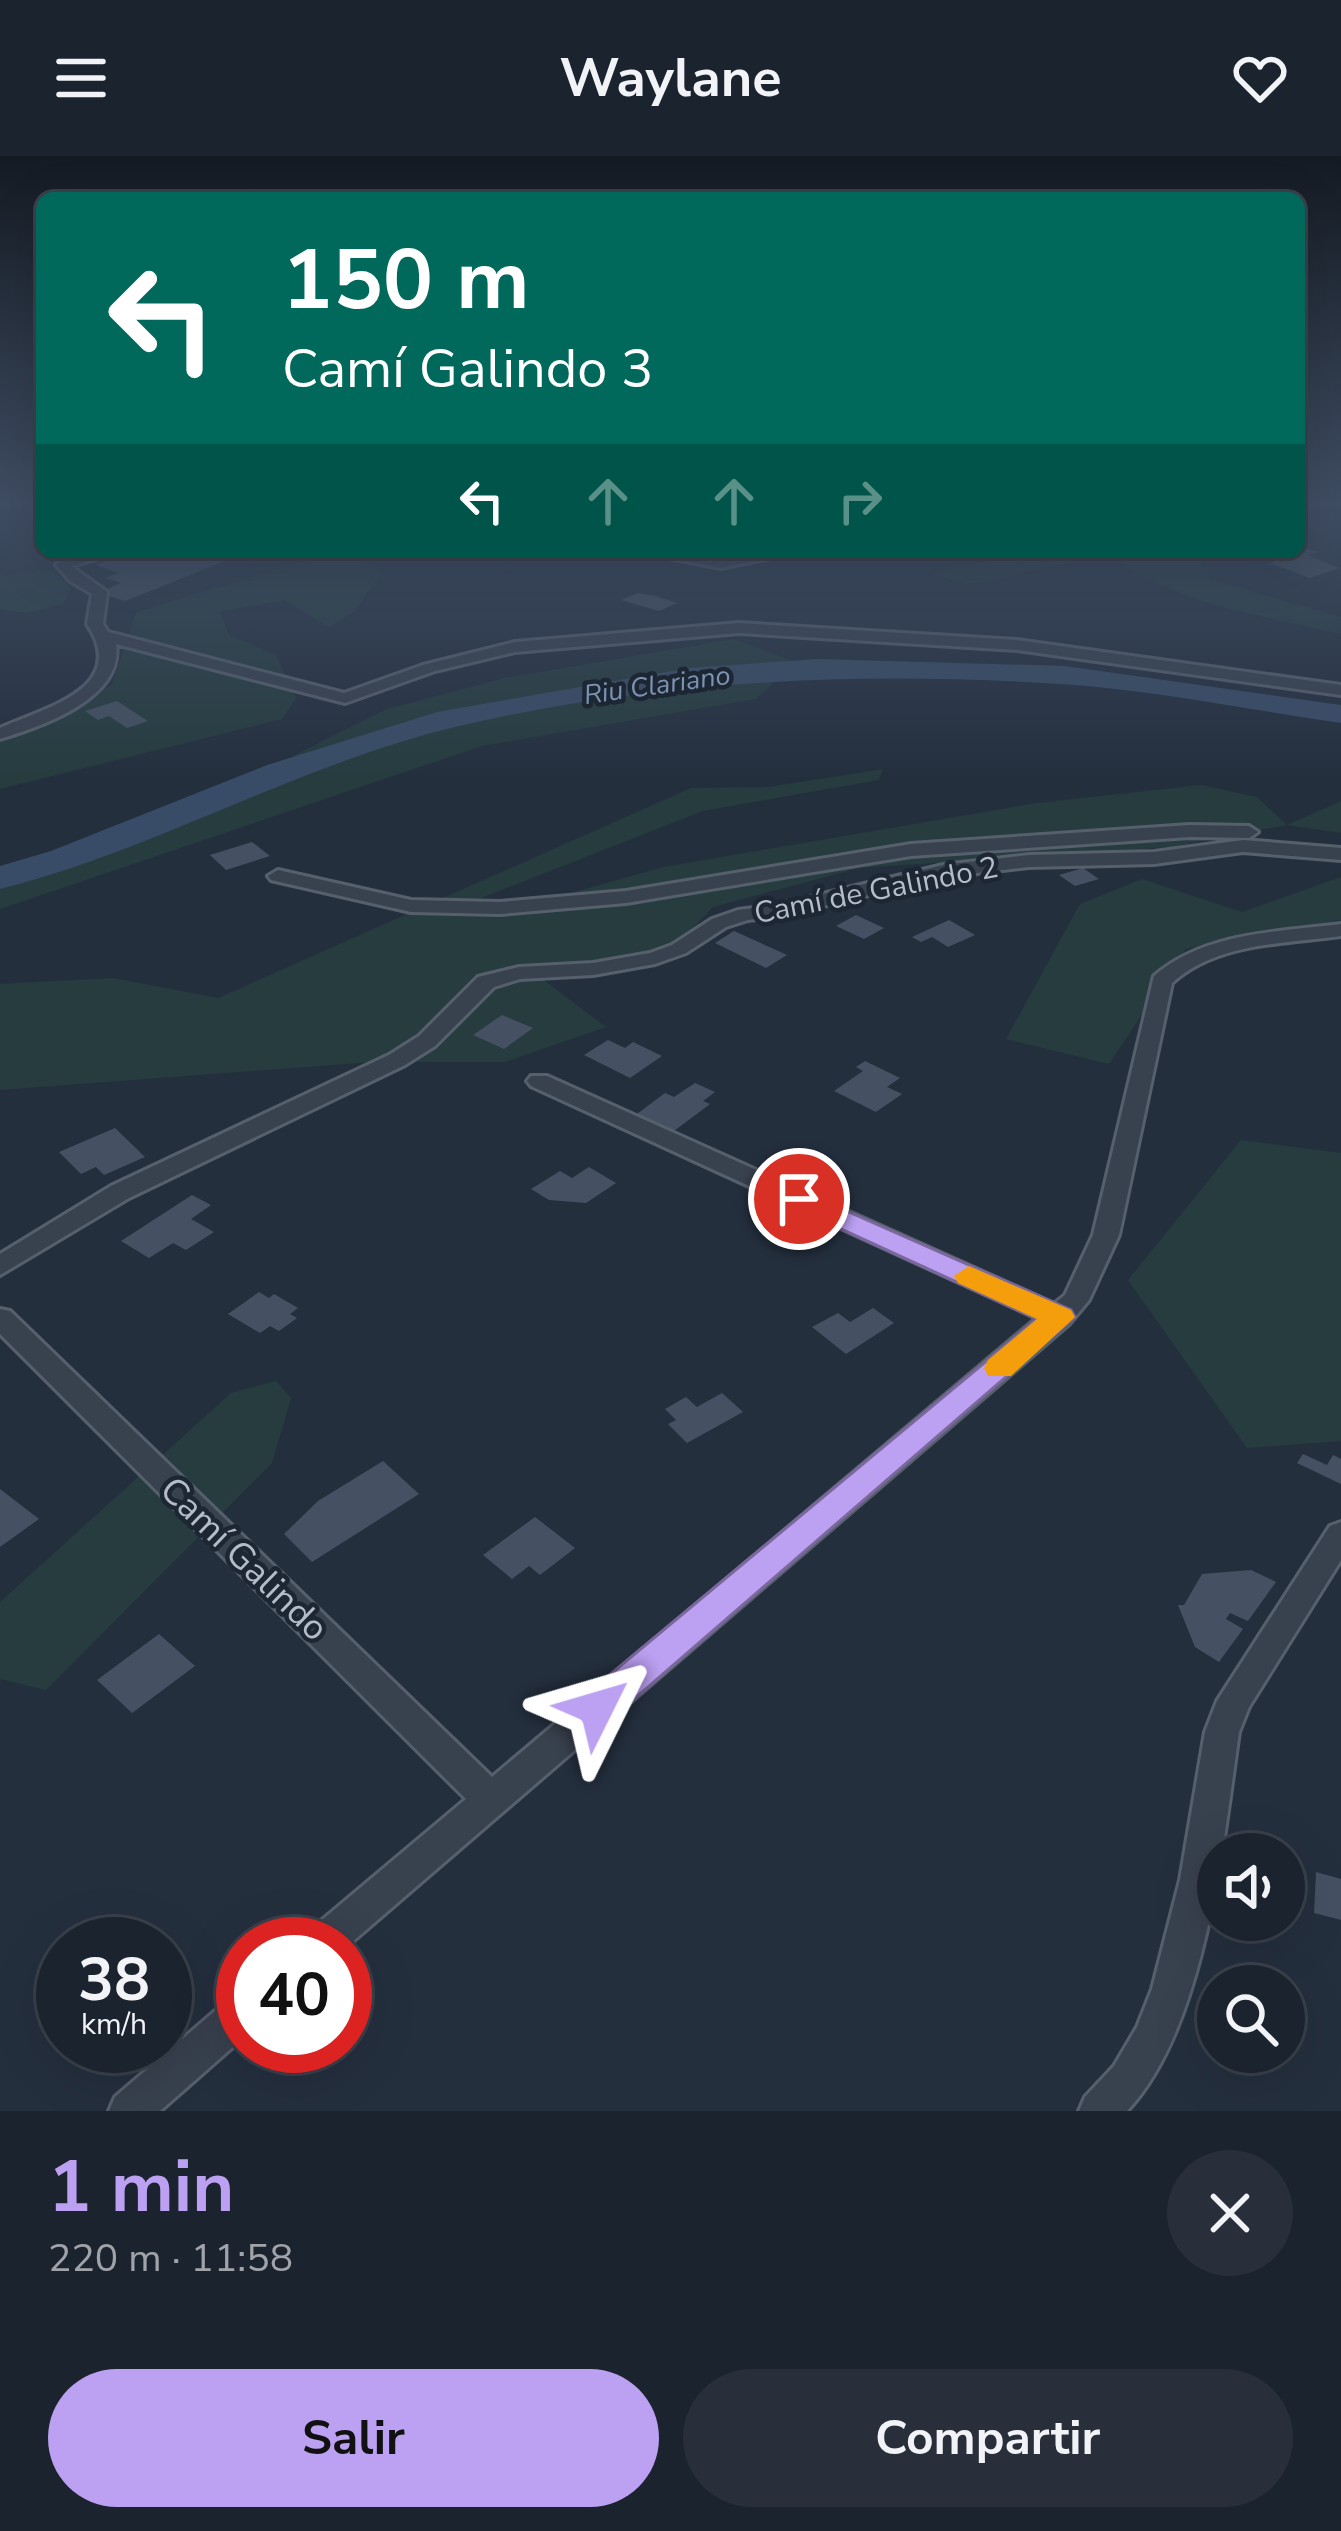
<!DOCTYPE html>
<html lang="es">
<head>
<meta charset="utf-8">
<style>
	:root { --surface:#1b232e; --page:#282f3a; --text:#f1f3f6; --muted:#a0a4aa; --line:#39404a; --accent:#bca0f2 }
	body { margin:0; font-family:"Nunito Sans",sans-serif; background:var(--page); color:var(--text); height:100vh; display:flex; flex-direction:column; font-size:45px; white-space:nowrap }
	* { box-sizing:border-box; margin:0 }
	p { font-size:39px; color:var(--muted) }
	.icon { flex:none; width:66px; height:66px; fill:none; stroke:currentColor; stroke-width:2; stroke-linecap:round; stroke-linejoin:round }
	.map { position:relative; height:1955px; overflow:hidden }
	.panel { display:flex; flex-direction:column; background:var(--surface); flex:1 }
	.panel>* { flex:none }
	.hud { position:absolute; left:36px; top:36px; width:1269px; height:366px; border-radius:18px; box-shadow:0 12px 48px #0002,0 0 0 3px var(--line); background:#00695c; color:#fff; overflow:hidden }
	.buttons { position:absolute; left:1197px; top:1677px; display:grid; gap:24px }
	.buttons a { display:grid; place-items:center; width:108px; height:108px; border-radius:50%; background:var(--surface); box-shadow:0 12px 48px #0002,0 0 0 3px var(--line); font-size:60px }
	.speed { position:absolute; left:36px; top:1761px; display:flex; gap:24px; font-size:60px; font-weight:700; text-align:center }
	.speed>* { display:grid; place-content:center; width:156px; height:156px; border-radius:50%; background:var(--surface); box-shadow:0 12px 48px #0002,0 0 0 3px var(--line); line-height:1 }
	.speed small { font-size:30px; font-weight:400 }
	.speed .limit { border:18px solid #d22; background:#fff; color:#111 }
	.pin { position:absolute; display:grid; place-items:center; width:102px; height:102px; color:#fff; margin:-51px; border:6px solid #fff; border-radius:50%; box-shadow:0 3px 12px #0007 }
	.me { position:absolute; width:132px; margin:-66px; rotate:50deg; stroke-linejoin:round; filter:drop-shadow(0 0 9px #0008) }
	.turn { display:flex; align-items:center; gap:42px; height:252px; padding:0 48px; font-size:54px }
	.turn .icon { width:156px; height:156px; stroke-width:2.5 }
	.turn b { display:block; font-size:84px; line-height:102px }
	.lanes { display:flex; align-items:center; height:114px; padding:0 48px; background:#0003; justify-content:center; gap:60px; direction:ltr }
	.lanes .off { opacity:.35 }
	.round { display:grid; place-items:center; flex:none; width:126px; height:126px; border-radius:63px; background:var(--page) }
	.headline { display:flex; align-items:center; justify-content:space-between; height:204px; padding:0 48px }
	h1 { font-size:72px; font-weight:700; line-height:90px; color:var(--accent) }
	.cta { display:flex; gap:24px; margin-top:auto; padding:24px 48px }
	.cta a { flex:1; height:138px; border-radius:72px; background:var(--accent); color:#111; font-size:48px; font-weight:700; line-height:138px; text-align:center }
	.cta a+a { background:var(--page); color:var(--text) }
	header { display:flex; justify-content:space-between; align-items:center; height:156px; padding:0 48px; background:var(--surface); font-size:54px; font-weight:700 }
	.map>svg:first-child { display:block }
	.green { fill:#263c3f }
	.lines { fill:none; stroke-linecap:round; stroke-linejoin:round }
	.river { fill:#394c67; fill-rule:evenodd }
	.building { fill:#455162 }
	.minor-casing { stroke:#565f6c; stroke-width:6 }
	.minor { fill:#38414e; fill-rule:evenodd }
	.route { fill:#bca0f2; stroke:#7a689d; stroke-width:3 }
	.slow { fill:#f59e0b }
	.labels { text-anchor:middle; stroke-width:9; stroke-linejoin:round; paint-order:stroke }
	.far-water-label { font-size:27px; font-style:italic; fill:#7c92b1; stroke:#1d2633 }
	.street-label { font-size:30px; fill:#b4bcc9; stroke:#1d2633 }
	.near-street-label { font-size:36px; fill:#b4bcc9; stroke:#1d2633 }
</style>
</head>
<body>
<header><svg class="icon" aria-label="menu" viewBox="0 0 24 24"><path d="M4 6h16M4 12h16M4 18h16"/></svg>Waylane<svg class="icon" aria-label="heart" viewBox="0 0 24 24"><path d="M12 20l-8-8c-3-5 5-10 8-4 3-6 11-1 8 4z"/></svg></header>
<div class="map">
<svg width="1341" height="1955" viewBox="0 0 1341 1955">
	<rect width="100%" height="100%" fill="#242f3e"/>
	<path class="green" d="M336 396H346L381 417 355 455 329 471 284 444 220 456 229 479 276 499 296 542 282 563 0 633V584L112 529 136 456Z
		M1035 396H1196L1210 423 1341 461V478C1265 460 1171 448 1108 397L967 429 931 417Z
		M52 413 71 431 63 448 26 457 0 454V421Z
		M734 483 796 506 756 543 482 590 0 753V712L111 677 289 602 387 553 505 522Z
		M883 613 879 624 703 655 481 742 493 759 663 711 1037 647 1201 629 1257 641 1287 669 1341 645V677L1287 669 1170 691 859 712 713 751 673 793 532 815 606 871 505 906H372L0 934V828L113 822 218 842 691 632 768 631Z
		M1341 721V764L1186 793 1109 908 1006 883 1080 748 1142 723 1242 756Z
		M1241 984 1341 997V1285L1247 1292 1128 1124Z
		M276 1225 291 1242 272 1307 46 1534 0 1523V1446L231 1237Z"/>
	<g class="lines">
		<path class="river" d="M817 503 1065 510 1341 549V567C1249 554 1154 534 1061 528 857 515 654 524 455 571 297 609 156 694 0 733V710L51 695 267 609 437 556 689 512Z"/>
	</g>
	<path class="building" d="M1299 390 1318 396 1308 399 1339 412 1310 422 1269 407 1299 397Z
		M132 396H248L125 445 109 440 107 433 121 427 105 422 119 417 95 409Z
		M638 437 655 440 677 447 659 455 621 444Z
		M117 545 148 565 127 572 109 560 98 564 85 555Z
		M252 686 270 700 226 714 210 699Z
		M1083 712 1099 723 1075 730 1059 719Z
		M856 759 884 772 864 783 836 770Z
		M949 764 975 779 948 791 932 781 921 786 912 781Z
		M734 775 787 799 766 812 715 787Z
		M502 859 533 872 504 893 473 879Z
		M608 884 625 892 633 886 662 900 630 922 584 899Z
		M865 905 900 922 887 931 902 938 876 956 834 935 863 915 856 911Z
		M695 927 715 936 703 945 710 948 674 975 637 958 665 937 674 941Z
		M115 972 145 1001 104 1019 96 1011 81 1018 59 996Z
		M589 1011 616 1027 586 1047 549 1044 531 1033 560 1015 572 1022Z
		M192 1039 211 1049 191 1063 214 1076 186 1094 173 1087 149 1102 121 1085Z
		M259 1136 269 1142 274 1138 298 1152 290 1158 297 1162 279 1175 270 1170 260 1177 228 1158Z
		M873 1152 894 1167 846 1198 812 1171 838 1157 850 1166Z
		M722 1237 743 1256 687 1287 668 1268 676 1264 665 1253 686 1241 697 1251Z
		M1303 1298 1327 1309 1333 1299 1341 1303V1328L1297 1307Z
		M383 1305 419 1338 312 1406 284 1378 318 1345Z
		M0 1333 39 1363 0 1391Z
		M535 1361 575 1392 540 1419 529 1410 512 1423 483 1399Z
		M1251 1414 1276 1426 1248 1465 1230 1457 1226 1463 1243 1473 1219 1506 1195 1491 1178 1449H1184L1202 1418Z
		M159 1478 195 1510 132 1557 97 1524Z
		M1316 1716 1341 1723V1764L1314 1757Z"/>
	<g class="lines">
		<g class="minor-casing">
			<path id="minor" d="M88 396H121L71 410 107 436 103 468 108 476 344 537 423 509 515 486 739 467 1017 484 1341 529V539L1017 494 739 477 515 496 435 515 345 547 116 488C124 542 43 570 0 583V572C47 551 130 532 87 468L92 438 70 425 56 409 66 400Z
				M639 396C667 396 697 405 724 403 750 402 774 396 800 396L721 412Z
				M1190 669 1249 670 1258 676 1249 682 1190 681 911 700 626 747 500 758 411 756 271 724 268 720 278 714 411 744 500 746 626 735 911 688Z
				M1243 684 1341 692V704L1243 696 1154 708 1029 711 943 721 777 761 748 764 726 771 686 797 655 808 593 819 520 823 494 831 435 890 405 909 129 1042 0 1119V1098L111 1030 389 899 419 880 478 821 519 811 593 807 650 797 672 789 712 763 738 754 777 749 943 709 1029 699 1154 696Z
				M1341 768V780C1284 788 1217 786 1172 827L1119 1079 1089 1144 1069 1168 345 1792V1788H303L309 1775 466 1643 0 1178V1153L10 1155 492 1621 1037 1162 531 930 527 925 531 920H547L1054 1148 1065 1139 1093 1079 1154 820C1205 776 1278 776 1341 768Z
				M1341 1366V1404L1249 1551 1239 1576C1223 1686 1206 1871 1127 1955H1079L1085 1941 1114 1910 1137 1871 1152 1833 1180 1724 1205 1576 1217 1545 1330 1370Z
				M243 1837V1882L160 1955H109L115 1941 229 1843Z"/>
		</g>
		<use href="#minor" class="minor"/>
	</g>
	<linearGradient id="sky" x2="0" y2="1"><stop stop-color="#141a22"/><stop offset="0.56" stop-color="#3f4d63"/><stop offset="1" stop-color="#3f4d63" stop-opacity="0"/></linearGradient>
	<rect width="1341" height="622" fill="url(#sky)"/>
	<path class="route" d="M799 1034 1071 1154 1075 1161 610 1564 597 1569 583 1564 577 1552 583 1541 1037 1163 789 1049 785 1043 789 1037Z"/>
	<path class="slow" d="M969 1110 1071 1154 1075 1161 1011 1220H988L984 1212 988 1204 1037 1163 958 1127 954 1120Z"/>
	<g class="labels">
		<g class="far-water-label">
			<text transform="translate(657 529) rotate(-8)" y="9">Riu Clariano</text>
		</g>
		<g class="street-label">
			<text transform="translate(876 734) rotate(-11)" y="10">Camí de Galindo 2</text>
		</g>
		<g class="near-street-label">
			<text transform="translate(245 1402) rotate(44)" y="13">Camí Galindo</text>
		</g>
	</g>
</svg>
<div class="buttons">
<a><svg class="icon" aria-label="sound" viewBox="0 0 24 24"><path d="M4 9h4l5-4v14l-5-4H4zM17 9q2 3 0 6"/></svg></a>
<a><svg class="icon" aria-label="search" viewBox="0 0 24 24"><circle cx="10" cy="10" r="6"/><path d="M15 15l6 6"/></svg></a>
</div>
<div class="speed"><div>38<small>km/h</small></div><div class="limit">40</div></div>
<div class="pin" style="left:799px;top:1043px;background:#d93025"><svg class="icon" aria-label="arrive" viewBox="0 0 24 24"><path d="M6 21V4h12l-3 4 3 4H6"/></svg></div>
<svg class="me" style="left:597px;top:1552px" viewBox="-20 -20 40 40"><path d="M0-17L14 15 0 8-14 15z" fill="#bca0f2" stroke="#fff" stroke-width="4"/></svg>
<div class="hud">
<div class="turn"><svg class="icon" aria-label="left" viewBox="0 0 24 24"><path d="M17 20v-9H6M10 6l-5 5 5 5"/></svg><div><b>150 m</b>Camí Galindo 3</div></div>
<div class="lanes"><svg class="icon" aria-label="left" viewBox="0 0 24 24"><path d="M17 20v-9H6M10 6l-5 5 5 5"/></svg><svg class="icon off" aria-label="ahead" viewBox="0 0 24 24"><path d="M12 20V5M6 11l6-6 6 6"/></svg><svg class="icon off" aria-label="ahead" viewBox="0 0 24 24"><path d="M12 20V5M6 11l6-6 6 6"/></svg><svg class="icon off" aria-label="right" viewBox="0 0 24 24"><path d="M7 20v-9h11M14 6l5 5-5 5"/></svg></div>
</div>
</div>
<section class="panel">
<div class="headline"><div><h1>1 min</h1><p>220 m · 11:58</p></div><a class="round"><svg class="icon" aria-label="close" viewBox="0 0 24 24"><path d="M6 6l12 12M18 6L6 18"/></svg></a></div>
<div class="cta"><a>Salir</a><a>Compartir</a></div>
</section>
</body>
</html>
